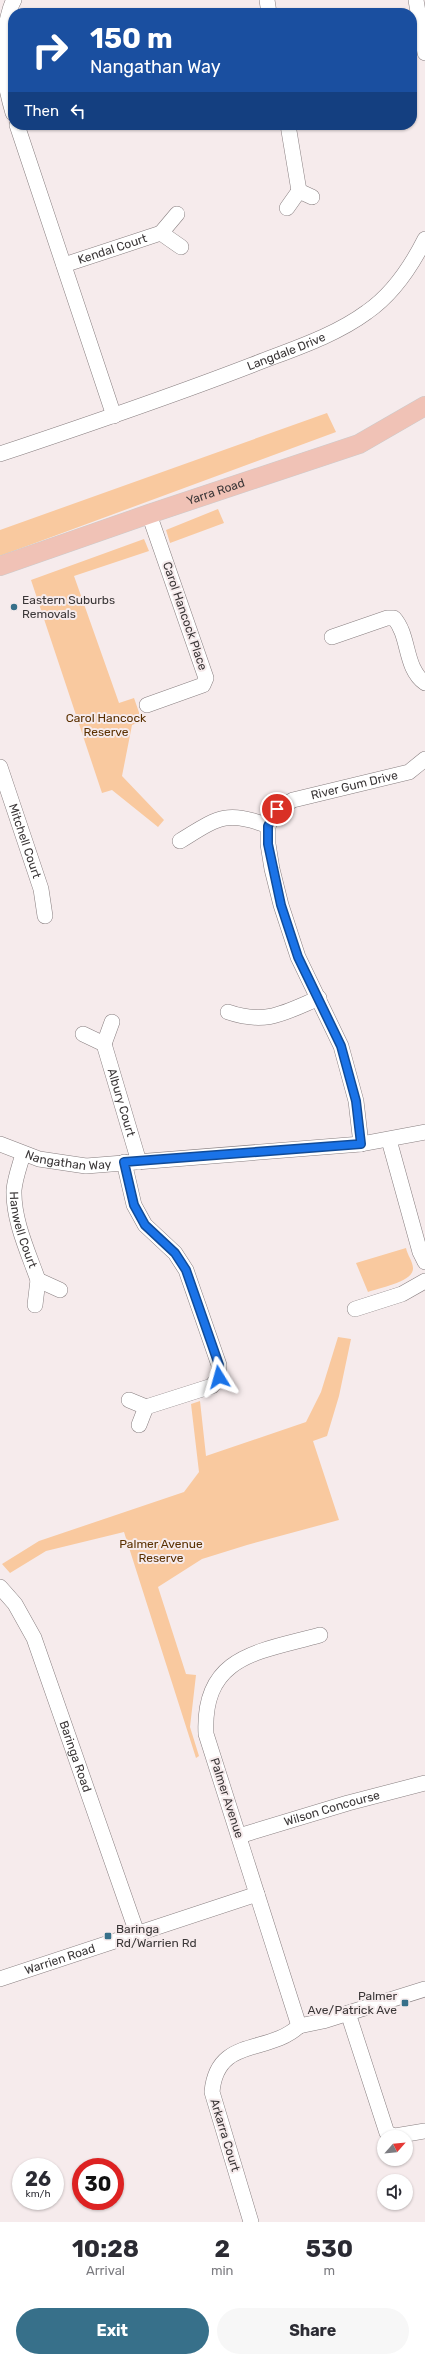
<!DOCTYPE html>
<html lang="en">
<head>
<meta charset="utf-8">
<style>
	:root { --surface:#fff; --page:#f7f7f7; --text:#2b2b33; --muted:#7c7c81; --accent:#37708a }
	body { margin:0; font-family:Rubik,sans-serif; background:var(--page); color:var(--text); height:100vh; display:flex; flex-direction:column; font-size:15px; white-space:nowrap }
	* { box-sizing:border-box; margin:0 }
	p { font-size:13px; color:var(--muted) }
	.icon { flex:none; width:22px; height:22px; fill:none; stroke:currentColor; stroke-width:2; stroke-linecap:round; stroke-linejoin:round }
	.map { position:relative; height:2222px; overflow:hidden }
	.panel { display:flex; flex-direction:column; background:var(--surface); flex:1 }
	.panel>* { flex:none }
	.banner { position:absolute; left:8px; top:8px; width:409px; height:122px; border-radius:16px; box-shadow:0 1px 3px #0004; background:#1a4fa0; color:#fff; overflow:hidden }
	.needle { width:26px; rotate:63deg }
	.buttons { position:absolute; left:377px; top:2130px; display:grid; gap:8px }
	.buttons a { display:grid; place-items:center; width:36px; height:36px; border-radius:50%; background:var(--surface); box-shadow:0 1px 3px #0004; font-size:20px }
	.speed { position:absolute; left:12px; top:2158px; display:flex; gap:8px; font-size:20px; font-weight:700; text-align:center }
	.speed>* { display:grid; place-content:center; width:52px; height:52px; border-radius:50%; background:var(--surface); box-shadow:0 1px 3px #0004; line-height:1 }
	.speed small { font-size:10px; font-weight:400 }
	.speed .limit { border:6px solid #d22; background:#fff; color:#111 }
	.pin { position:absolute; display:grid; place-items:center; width:34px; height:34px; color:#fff; margin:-17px; border:2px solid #fff; border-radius:50%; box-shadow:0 1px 4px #0007 }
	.me { position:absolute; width:44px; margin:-22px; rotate:352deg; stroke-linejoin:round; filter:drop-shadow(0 0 3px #0008) }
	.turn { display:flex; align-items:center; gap:14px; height:84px; padding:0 16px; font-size:18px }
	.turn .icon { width:52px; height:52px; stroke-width:2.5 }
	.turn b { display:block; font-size:28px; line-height:34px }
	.then { display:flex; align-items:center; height:38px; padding:0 16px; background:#0003; gap:8px; font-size:15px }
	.eta { display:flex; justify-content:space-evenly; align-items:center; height:68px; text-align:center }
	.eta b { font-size:24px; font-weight:700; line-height:28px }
	.cta { display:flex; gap:8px; margin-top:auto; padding:8px 16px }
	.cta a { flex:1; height:46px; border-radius:24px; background:var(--accent); color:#fff; font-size:16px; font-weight:700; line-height:46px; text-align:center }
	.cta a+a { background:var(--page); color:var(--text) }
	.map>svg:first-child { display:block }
	.green { fill:#f9c99f }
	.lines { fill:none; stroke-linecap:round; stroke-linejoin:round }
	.minor-casing { stroke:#887f80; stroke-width:16 }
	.major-casing { stroke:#cccbcb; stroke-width:20 }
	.minor { stroke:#fff; stroke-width:15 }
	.major { stroke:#f0c2b6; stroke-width:19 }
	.route-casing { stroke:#114b97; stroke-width:10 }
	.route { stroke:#1a73e8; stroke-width:7 }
	.poi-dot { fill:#37708a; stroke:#f6ebec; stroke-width:1.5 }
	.labels { text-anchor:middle; stroke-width:4; stroke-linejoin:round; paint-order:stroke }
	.street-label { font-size:12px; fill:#3a3637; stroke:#f6ebec }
	.poi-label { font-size:12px; fill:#3a3637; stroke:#f6ebec; text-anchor:start }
	.park-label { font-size:12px; fill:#5a3000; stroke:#f6ebec }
</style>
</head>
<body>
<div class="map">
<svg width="425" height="2222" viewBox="0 0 425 2222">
	<rect width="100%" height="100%" fill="#f6ebec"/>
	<path class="green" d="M327 413 336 432 0 556V530Z
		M218 509 224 523 170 543 166 530Z
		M144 539 149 551 74 576 119 703 134 698 142 721 132 725 122 776 164 820 158 827 112 790 102 793 31 580Z
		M406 1248C407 1254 413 1262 413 1268 414 1282 378 1288 368 1292L356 1263Z
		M338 1337 351 1339 339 1396 327 1436 313 1441 339 1520 247 1545 202 1559 158 1587 186 1674 196 1675 190 1727 199 1756 196 1758 124 1532 46 1551 10 1573 2 1564 39 1541 184 1492 199 1472 191 1404 200 1401 206 1456 306 1422 321 1392Z"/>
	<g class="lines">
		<g class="minor-casing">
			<g id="minor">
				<path d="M267 0 269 13"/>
				<path d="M416 0 425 53"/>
				<path d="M13 113C3 78 0 57 7 21 9 14 10 6 14 0"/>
				<path d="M17 125 114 416"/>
				<path d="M288 125 299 191"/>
				<path d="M287 208 299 191 312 197"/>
				<path d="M177 214 161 233 181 247"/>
				<path id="s1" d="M64 265 161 233"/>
				<path id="s2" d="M0 454C84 426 169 397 252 365 290 350 333 337 367 312 393 294 411 267 425 239"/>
				<path d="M332 637 387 618H394C410 636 404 668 425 683"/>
				<path d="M147 705 203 685 206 678 149 514"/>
				<path id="s3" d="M0 767 41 889 45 916"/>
				<path d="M180 841C216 819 226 809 268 826"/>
				<path d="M228 1012C266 1025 284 1013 319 998"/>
				<path d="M83 1034 104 1044 112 1022"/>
				<path id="s4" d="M104 1044 139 1162"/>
				<path d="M389 1140 420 1252 425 1262"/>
				<path id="s5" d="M0 1144 39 1159 86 1166 361 1144 425 1132"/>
				<path id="s6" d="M361 1144 356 1101 341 1046 298 957 281 905 272 869 268 844V826L277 809 293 800 409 772 425 759"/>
				<path id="s7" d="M23 1154C20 1165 15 1178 14 1190 13 1220 28 1252 38 1280"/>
				<path d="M124 1162 134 1205 145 1225 175 1253 186 1270 219 1365V1377L212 1386 146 1407"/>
				<path d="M35 1305 38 1280 60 1290"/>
				<path d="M355 1309 402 1294 425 1281"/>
				<path d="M129 1400 146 1407 139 1425"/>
				<path id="s8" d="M0 1587 15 1604 34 1638 137 1933"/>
				<path id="s9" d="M239 1836 348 1803 425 1783"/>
				<path id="s10" d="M0 1979 257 1894"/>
				<path d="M348 2013 387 2133 395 2136 425 2131"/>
				<path d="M299 2026 206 1734C202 1655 259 1652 320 1635"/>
				<path d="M299 2026 323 2021 425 1989"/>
				<path d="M251 2222 212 2092C217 2036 268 2055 299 2026"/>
			</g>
		</g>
		<g class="major-casing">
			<g id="major">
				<path id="s11" d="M0 566 149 514 359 444 425 406"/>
			</g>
		</g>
		<use href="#minor" class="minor"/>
		<use href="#major" class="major"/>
	</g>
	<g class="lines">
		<g class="route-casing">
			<path id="route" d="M219 1377V1365L186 1270 175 1253 145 1225 134 1205 124 1162 361 1144 356 1101 341 1046 298 957 281 905 268 844V826L277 809"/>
		</g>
		<use href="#route" class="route"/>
	</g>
	<g class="poi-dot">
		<circle cx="14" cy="607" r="4"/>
		<rect x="104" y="1932" width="8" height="8" rx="2"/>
		<rect x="401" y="1999" width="8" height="8" rx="2"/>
	</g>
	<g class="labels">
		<g class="street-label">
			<text dy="4" stroke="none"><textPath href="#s1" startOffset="51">Kendal Court</textPath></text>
			<text dy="4" stroke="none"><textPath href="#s2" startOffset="304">Langdale Drive</textPath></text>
			<text dy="4" stroke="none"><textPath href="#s11" startOffset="228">Yarra Road</textPath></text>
			<text transform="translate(185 616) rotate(71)" y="4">Carol Hancock Place</text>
			<text dy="4" stroke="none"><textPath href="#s6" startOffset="435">River Gum Drive</textPath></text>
			<text dy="4" stroke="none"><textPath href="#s3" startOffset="78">Mitchell Court</textPath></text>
			<text dy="4" stroke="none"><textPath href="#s4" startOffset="61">Albury Court</textPath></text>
			<text dy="4" stroke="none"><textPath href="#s5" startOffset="71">Nangathan Way</textPath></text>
			<text dy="4" stroke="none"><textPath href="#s7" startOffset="78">Hanwell Court</textPath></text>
			<text dy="4" stroke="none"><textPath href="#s8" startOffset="187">Baringa Road</textPath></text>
			<text transform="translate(227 1798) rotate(72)" y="4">Palmer Avenue</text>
			<text dy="4" stroke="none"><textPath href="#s9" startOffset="97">Wilson Concourse</textPath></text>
			<text dy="4" stroke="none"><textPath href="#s10" startOffset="63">Warrien Road</textPath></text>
			<text transform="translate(225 2135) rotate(73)" y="4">Arkarra Court</text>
		</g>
		<g class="poi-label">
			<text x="22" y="604">Eastern Suburbs<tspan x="22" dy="14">Removals</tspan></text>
			<text x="116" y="1933">Baringa<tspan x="116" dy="14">Rd/Warrien Rd</tspan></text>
			<text x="397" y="2000" text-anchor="end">Palmer<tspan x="397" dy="14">Ave/Patrick Ave</tspan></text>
		</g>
		<g class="park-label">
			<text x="106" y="722">Carol Hancock<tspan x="106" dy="14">Reserve</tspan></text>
			<text x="161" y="1548">Palmer Avenue<tspan x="161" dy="14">Reserve</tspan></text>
		</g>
	</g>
</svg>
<div class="buttons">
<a><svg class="needle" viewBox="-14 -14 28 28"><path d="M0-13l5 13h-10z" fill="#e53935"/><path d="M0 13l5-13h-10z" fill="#7c7c81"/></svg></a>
<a><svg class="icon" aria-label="sound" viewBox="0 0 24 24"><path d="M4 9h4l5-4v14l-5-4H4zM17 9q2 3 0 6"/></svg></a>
</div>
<div class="speed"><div>26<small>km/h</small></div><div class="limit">30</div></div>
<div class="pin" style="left:277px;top:809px;background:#d93025"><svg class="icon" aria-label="arrive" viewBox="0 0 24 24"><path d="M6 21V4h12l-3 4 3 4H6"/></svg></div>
<svg class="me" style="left:219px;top:1377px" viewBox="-20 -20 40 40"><path d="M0-17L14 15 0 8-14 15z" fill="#1a73e8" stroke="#fff" stroke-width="4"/></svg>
<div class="banner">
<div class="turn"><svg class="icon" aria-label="right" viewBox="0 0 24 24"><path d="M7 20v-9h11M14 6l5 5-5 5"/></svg><div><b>150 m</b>Nangathan Way</div></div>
<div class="then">Then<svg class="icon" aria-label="left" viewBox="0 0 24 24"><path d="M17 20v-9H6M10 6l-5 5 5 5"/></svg></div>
</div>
</div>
<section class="panel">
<div class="eta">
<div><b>10:28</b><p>Arrival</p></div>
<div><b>2</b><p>min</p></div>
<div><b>530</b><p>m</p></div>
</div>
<div class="cta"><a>Exit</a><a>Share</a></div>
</section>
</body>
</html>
